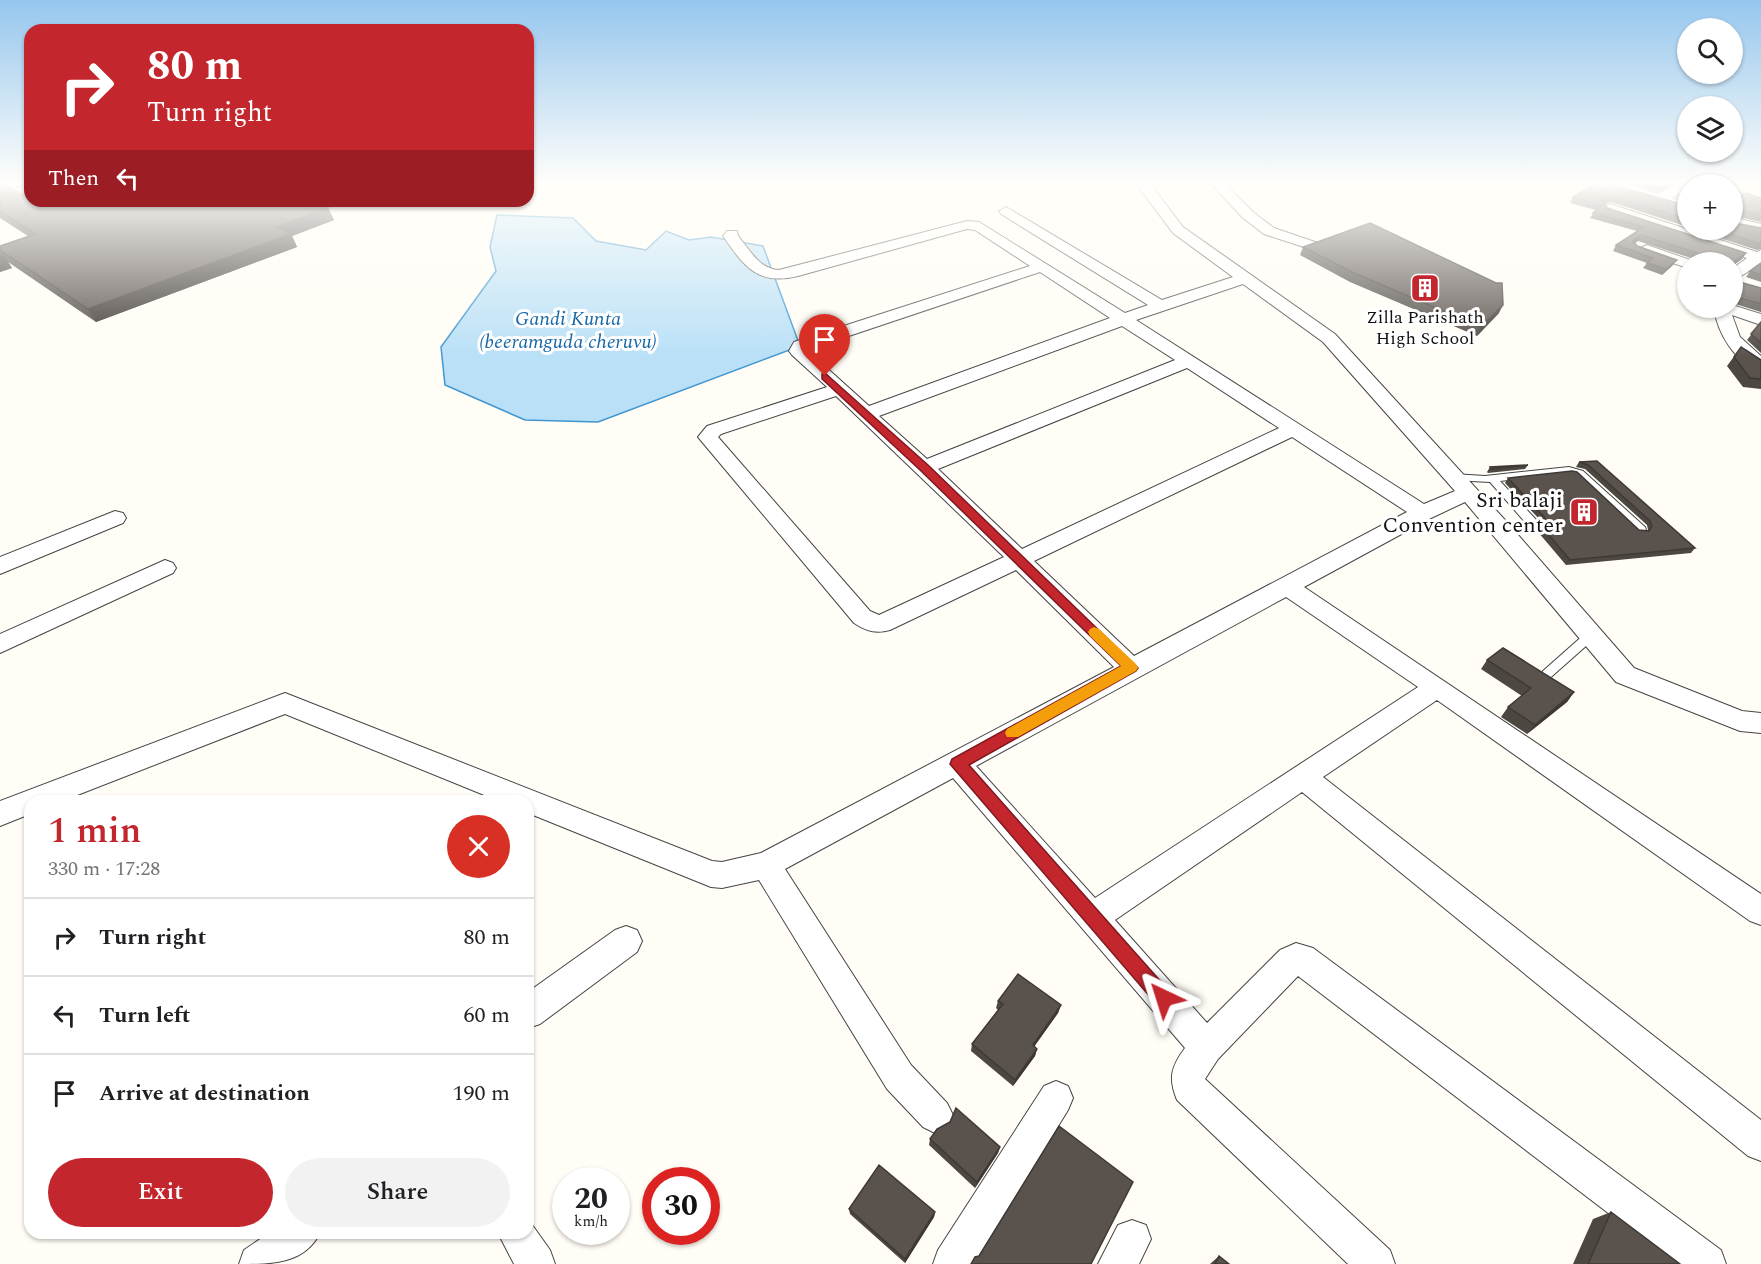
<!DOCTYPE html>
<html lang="en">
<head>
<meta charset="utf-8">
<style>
	:root { --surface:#fff; --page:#f2f2f2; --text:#202124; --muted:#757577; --line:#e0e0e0; --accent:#c4262e }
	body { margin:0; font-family:Spectral,serif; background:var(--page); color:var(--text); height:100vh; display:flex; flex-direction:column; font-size:22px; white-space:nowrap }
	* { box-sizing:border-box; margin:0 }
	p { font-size:20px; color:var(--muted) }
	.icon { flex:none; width:33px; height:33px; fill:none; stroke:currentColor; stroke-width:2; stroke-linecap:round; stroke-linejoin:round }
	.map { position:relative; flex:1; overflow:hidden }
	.details { position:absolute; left:24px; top:795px; width:510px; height:444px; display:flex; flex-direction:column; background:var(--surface); border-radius:18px; box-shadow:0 2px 4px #0004 }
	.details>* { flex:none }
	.guide { position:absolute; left:24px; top:24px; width:510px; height:183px; border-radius:18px; box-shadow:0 2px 4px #0004; background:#c4262e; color:#fff; overflow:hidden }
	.controls { position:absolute; left:1677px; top:18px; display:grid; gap:12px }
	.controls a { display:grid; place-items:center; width:66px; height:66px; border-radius:50%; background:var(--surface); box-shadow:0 2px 4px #0004; font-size:30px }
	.speed { position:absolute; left:552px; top:1167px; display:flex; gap:12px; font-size:30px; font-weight:700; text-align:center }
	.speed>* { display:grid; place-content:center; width:78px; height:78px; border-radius:50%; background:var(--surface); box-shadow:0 2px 4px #0004; line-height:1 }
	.speed small { font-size:15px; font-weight:400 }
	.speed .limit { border:9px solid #d22; background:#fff; color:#111 }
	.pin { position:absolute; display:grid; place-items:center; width:51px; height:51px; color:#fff; margin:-62px -26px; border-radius:50% 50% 50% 0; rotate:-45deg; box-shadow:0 0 6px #0007 }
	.pin .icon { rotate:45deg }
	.me { position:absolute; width:66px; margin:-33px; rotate:319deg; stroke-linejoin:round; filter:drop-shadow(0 0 4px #0008) }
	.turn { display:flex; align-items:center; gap:21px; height:126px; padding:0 24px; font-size:27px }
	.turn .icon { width:78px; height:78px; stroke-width:2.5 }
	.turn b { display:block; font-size:42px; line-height:51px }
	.then { display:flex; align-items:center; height:57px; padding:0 24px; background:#0003; gap:12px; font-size:22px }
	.round { display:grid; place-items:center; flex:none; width:63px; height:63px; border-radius:32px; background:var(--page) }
	.overview { display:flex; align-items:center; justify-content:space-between; height:102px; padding:0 24px }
	h1 { font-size:36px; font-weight:600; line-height:45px; color:var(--accent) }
	.button { display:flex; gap:12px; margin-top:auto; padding:12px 24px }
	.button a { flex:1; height:69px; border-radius:36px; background:var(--accent); color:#fff; font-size:24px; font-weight:600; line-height:69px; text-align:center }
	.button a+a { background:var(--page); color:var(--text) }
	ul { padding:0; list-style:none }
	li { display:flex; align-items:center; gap:18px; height:78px; padding:0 24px; border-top:2px solid var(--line) }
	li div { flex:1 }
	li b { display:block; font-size:22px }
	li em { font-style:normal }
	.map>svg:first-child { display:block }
	.water { fill:#b9e0f7; stroke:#3f96cf; stroke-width:1.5 }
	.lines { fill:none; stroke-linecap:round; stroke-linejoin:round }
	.lane-casing { stroke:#444; stroke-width:2 }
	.street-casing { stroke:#444; stroke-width:2 }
	.lane { fill:#fff; fill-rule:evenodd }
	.street { fill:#fff; fill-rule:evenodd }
	.wall { fill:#4d4742 }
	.shaded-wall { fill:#3f3936 }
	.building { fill:#5a524d; stroke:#3f3936; stroke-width:1.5 }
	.route { fill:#c4262e; stroke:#7f191e; stroke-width:1.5 }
	.slow { fill:#f59e0b }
	.labels { text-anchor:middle; stroke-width:6; stroke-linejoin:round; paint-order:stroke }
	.far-poi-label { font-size:18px; fill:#111; stroke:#fff }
	.far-water-label { font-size:20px; font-style:italic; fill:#1768a6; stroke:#fff }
	.poi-label { font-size:22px; fill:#111; stroke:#fff; text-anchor:end }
</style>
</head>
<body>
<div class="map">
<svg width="1761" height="1264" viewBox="0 0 1761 1264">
	<rect width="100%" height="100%" fill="#fffdf5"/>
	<path class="water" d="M497 215 573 218 596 241 646 250 666 231 689 240 711 237 763 246 800 346 598 422 525 420 445 385 441 347 496 271 490 247Z"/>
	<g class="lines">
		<g class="lane-casing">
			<path id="lane" d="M1569 467 1583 471 1645 527 1646 530 1645 533H1637L1575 475 1569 473 1500 481 1540 524 1541 527 1536 531 1532 530 1490 482 1453 480 1448 477 1453 474 1485 476Z
				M1591 631 1597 635 1595 638 1551 677H1543L1541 674 1543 671 1587 632Z"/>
		</g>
		<g class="street-casing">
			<path id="street" d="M10 181H30V182L0 192V184Z
				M1134 181H1148L1183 227 1335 334 1505 520 1634 668 1742 711 1761 713V733L1740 731 1616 682 1465 502 1431 518 1304 587 1761 894V925L1750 921 1437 700 1323 777 1761 1120V1161L1748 1156 1302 792 1115 920 1207 1023 1280 950 1296 943 1313 948 1721 1250 1726 1264H1675L1298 976 1218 1059 1205 1079 1390 1250 1395 1264H1348L1177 1100C1168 1078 1171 1067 1185 1048L953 778 785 869 911 1065 947 1103 953 1115 947 1127 935 1133 923 1127 887 1089 759 880 722 888 711 887 528 813V801H499L285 714 62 801H30V814L0 826V801L285 693 712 861 722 862 761 853 1114 667 1016 570 890 630C876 634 866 631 854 623L698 437 707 426 827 387 792 355 789 351 794 342 1030 266 975 230 967 229 798 276C757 286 744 266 723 236L727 231H737L738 236C750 250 759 269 779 270L967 221 979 222 1125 313 1148 305 1001 214 999 211 1006 207 1162 300 1233 277 1173 233ZM1040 272 1110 318 869 406 807 350ZM1243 284 1323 342 1455 491 1424 504 1136 320ZM1122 326 1175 360 927 459 879 416ZM1187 368 1279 428 1022 549 938 469ZM836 396 1004 557 879 615 870 611 718 437 721 434ZM1292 437 1407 512 1134 656 1034 561ZM1286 597 1418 687 1095 898 976 766Z
				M1208 181H1222L1253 212 1274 228 1318 243 1320 246 1313 250 1264 234 1243 218Z
				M1603 181H1619L1658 194 1682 181H1698L1695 184H1688V189L1672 198 1688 202V211L1603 186Z
				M1753 181H1761V185L1755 184Z
				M1737 191 1744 195 1732 202V192Z
				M1610 204 1757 252 1761 250V263L1732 282V269L1747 258 1605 211 1603 208 1605 205Z
				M1732 217 1761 224V233L1732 226Z
				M1647 245 1693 261 1695 262H1688V268L1642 253 1639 250 1642 247Z
				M1732 305 1761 314V325L1732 315 1740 337 1761 356V370C1735 364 1717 332 1714 308H1732Z
				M115 511 123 513 126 518 123 523 0 574V557Z
				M165 560 173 563 176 568 173 573 0 653V634Z
				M626 926 637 930 642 941 637 952 540 1024 528 1028V992L615 930Z
				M1056 1081 1068 1086 1073 1098 1068 1110 974 1264H933L938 1250 1044 1086Z
				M528 1219 550 1250 555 1264H514L498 1233H528Z
				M1132 1220 1146 1225 1151 1239 1139 1264H1098L1118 1225Z
				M269 1233H320C304 1264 273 1264 239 1264L244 1250Z"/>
		</g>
		<use href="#lane" class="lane"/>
		<use href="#street" class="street"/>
	</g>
	<path class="wall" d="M1625 181H1675L1674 183 1658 192Z
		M0 185 23 195 328 208 334 220 292 236 297 247 96 322 8 262 12 268 0 272V246L28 236 0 218Z
		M1604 188 1688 206V227L1611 202 1605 203 1607 208 1746 253 1742 259 1734 265 1732 268V262H1697L1694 259 1638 241 1635 243 1637 246 1673 265 1662 275 1643 268 1647 263 1613 251 1616 245 1637 231 1590 218 1596 210 1570 203 1573 197Z
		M1688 188V200L1678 197 1681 192Z
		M1733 190 1735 199 1761 203V222L1735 216V223L1761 228V249L1757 250 1695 230H1732Z
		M1303 247 1499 313 1477 336 1350 282 1300 255Z
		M1761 263V282L1746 277 1750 271Z
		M1732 284 1761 288V312L1732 303Z
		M1761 322V353L1747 340Z
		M1741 347 1761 360V389L1743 387 1727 366Z
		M1597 461 1695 548 1691 553 1566 565 1538 532 1543 526 1542 522 1505 483 1508 478 1639 530H1648L1647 525 1585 469 1576 467 1579 462Z
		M1528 465 1525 469 1488 473 1487 472 1490 467Z
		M1487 660 1574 692 1567 702 1527 734 1501 717 1508 707 1522 696 1481 669Z
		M998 1001 1061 1005 1058 1013 1034 1047 1037 1049 1035 1056 1013 1086 971 1051 972 1044 998 1010 996 1008Z
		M930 1139 1000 1147 998 1153 975 1188 929 1145Z
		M849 1209 935 1212 934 1217 905 1263 850 1214Z
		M1611 1212 1680 1264H1573L1593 1219Z
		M1219 1256 1229 1264H1210Z"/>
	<path class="shaded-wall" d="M1669 181H1675L1674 183 1658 192 1662 185Z
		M1741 181H1744L1732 190V187Z
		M1614 196 1611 202 1605 203 1604 201 1608 197Z
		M328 208 334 220 292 236 297 247 96 322 88 309 277 227Z
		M1641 235 1638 241 1630 246 1633 241Z
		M1746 253 1742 259 1732 266 1735 261Z
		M3 255 12 268 0 272V256Z
		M1677 260 1673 265 1662 275 1666 269Z
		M1503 305 1499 313 1477 336 1481 327Z
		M1574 692 1567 702 1527 734 1535 725Z
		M1061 1005 1058 1013 1030 1052 1033 1045Z
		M1037 1049 1035 1056 1013 1086 1015 1080Z
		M1000 1147 998 1153 975 1188 977 1182Z
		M935 1212 934 1217 905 1263V1259Z"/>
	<path class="building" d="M1649 181H1669L1662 185Z
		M1714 181H1741L1732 187V184H1709Z
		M4 184 23 195 30 193V201H314L328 208 277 227 291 234 88 309 0 250V246L36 234 0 211V185Z
		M1594 184 1604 188 1610 184 1688 206V220L1614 196 1608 197 1604 201 1607 208 1746 253 1735 261 1734 266H1732V262H1723L1711 259 1709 261 1699 258 1701 256 1697 253 1641 235 1633 241 1637 246 1677 260 1666 269 1647 263 1653 258 1616 245 1644 227 1593 213 1601 205 1573 197Z
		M1688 188V194L1681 192Z
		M1732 190 1735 199 1746 193 1761 198V201L1759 203H1761V215L1734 210 1735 223 1761 228V244L1716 230H1732Z
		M1370 223 1496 283H1502L1503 305 1481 327 1354 273 1303 247Z
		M1761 263V275L1750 271Z
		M1736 281 1761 288V304L1737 297 1732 299V284Z
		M1761 322V343L1751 334Z
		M1741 347 1761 360V379L1750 378 1734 357Z
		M1597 461 1695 548 1570 560 1542 527 1546 523 1545 518 1508 478 1572 471 1577 472 1639 530 1649 531 1652 526 1650 521 1588 465 1579 462Z
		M1528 465 1491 469 1490 467Z
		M1503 648 1574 692 1535 725 1508 707 1531 688 1487 660Z
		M1018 974 1061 1005 1033 1045 1037 1049 1015 1080 972 1044 1003 1004 998 1001Z
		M956 1108 1000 1147 977 1182 930 1139 937 1129 950 1122Z
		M1059 1126 1133 1182 1091 1264H971L975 1257 979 1256Z
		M879 1165 935 1212 905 1259 849 1209Z
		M1611 1212 1680 1264H1588Z
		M1219 1256 1229 1264H1215Z"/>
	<linearGradient id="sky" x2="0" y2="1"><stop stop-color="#95c6ee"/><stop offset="0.51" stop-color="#fffefa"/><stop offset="1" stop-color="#fffefa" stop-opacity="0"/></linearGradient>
	<rect width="1761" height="358" fill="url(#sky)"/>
	<path class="route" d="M825 373 928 465 1138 668 1136 671 969 765 1170 992 1173 998 1170 1005 1164 1008 1157 1005 950 764 952 759 1121 666 920 470 822 379V374Z"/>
	<path class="slow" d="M1094 627 1099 629 1136 664 1138 668 1136 671 1018 737H1007L1005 733 1007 729 1121 666 1090 636 1088 632 1090 629Z"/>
	<defs>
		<g id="building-square" transform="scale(1.5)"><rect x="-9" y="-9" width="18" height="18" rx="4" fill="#c4262e" stroke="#fff"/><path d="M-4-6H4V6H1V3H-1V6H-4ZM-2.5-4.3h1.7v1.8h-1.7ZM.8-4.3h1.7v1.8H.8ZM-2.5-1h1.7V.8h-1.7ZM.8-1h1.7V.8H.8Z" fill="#fff"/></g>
	</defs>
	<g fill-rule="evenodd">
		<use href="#building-square" x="1425" y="288"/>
		<use href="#building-square" x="1584" y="512"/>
	</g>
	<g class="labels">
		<g class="far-poi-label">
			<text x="1425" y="323">Zilla Parishath<tspan x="1425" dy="21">High School</tspan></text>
		</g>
		<g class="far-water-label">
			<text x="568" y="325">Gandi Kunta<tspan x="568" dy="23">(beeramguda cheruvu)</tspan></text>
		</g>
		<g class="poi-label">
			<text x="1563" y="507">Sri balaji<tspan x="1563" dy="25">Convention center</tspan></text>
		</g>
	</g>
</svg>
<div class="controls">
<a><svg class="icon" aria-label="search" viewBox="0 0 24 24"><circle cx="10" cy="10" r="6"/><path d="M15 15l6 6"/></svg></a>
<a><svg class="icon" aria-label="layers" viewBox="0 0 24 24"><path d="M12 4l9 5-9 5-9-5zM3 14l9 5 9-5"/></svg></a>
<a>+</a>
<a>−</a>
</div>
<div class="speed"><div>20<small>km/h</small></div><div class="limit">30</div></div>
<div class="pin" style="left:825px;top:376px;background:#d93025"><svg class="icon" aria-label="arrive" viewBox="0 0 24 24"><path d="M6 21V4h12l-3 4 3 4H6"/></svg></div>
<svg class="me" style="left:1164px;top:998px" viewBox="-20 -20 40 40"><path d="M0-17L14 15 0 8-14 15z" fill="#c4262e" stroke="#fff" stroke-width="4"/></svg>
<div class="guide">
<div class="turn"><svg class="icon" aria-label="right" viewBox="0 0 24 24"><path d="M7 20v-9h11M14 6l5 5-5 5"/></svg><div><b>80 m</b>Turn right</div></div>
<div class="then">Then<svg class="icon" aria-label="left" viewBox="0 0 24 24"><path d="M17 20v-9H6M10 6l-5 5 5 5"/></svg></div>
</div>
<section class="details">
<div class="overview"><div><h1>1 min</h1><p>330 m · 17:28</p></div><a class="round" style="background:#d93025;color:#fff"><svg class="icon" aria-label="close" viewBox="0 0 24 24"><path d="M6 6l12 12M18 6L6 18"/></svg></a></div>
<ul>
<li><svg class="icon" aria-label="right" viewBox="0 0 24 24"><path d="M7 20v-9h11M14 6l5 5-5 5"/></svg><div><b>Turn right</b></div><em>80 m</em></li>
<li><svg class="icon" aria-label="left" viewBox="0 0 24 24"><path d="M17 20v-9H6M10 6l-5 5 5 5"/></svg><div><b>Turn left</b></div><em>60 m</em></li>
<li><svg class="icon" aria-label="arrive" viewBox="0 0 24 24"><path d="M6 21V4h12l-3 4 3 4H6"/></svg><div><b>Arrive at destination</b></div><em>190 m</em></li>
</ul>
<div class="button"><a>Exit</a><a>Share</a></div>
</section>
</div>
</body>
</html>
